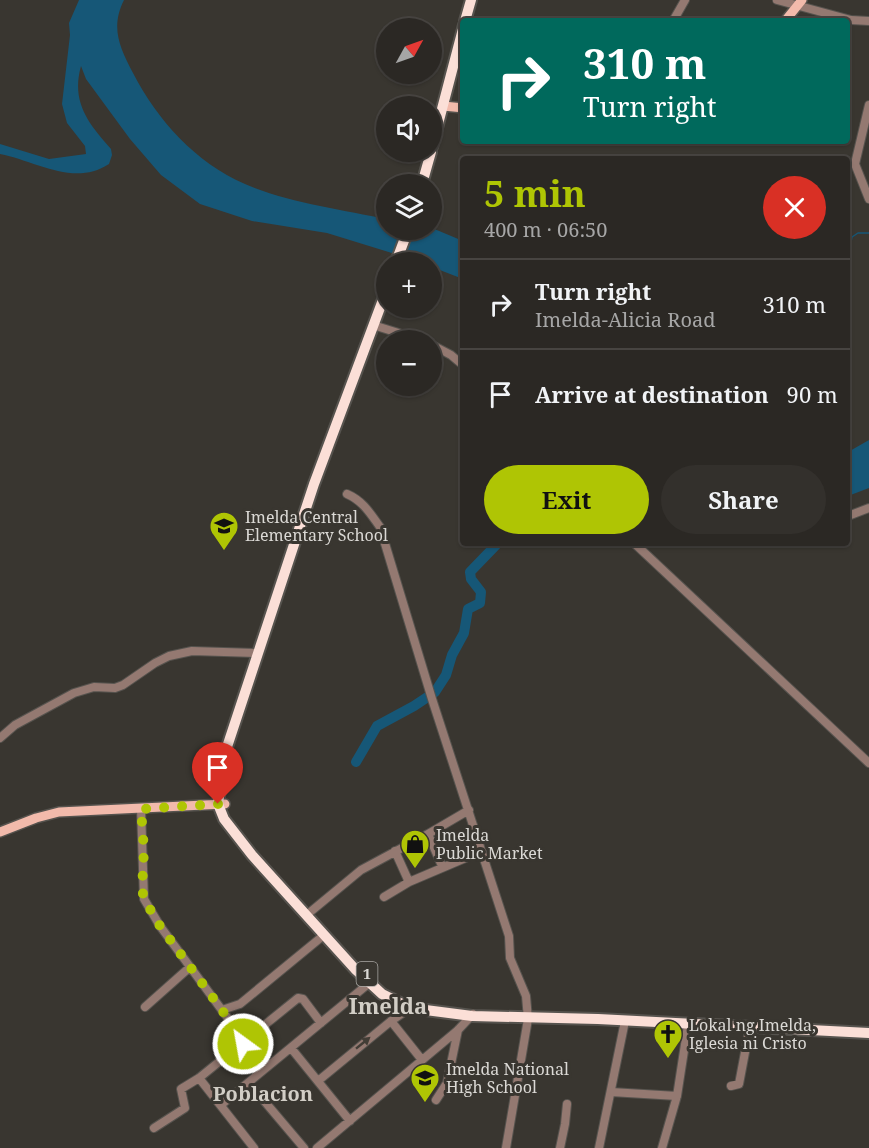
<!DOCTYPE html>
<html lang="en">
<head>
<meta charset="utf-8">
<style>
	:root { --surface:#2b2824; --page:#33302c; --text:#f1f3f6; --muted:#a6a6a6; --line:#474441; --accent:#afc504 }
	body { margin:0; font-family:"Noto Serif",serif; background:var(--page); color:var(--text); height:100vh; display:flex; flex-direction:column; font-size:22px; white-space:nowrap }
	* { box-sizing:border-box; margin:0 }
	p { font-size:20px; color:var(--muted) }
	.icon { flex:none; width:33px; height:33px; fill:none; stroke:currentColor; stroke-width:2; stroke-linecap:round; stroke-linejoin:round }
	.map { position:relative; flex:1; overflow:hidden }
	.panel { position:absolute; left:460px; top:156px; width:390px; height:390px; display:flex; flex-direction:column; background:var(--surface); border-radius:6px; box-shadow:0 2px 4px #0004,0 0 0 2px var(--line) }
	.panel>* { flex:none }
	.hud { position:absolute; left:460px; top:18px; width:390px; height:126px; border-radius:6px; box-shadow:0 2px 4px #0004,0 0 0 2px var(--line); background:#00695c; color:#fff; overflow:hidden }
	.needle { width:39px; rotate:50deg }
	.tools { position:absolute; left:376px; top:18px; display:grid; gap:12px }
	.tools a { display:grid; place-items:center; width:66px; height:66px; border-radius:50%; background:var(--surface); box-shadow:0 2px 4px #0004,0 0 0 2px var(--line); font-size:30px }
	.pin { position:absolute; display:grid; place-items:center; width:51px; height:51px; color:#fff; margin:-62px -26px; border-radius:50% 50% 50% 0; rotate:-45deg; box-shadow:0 0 6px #0007 }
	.pin .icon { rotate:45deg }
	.me { position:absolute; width:66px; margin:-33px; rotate:328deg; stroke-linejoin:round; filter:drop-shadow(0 0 4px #0008) }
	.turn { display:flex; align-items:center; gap:21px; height:126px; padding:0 24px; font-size:27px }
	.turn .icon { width:78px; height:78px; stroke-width:2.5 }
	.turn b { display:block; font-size:42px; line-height:51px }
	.round { display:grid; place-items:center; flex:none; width:63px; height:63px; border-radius:32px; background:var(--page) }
	.headline { display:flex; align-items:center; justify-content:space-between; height:102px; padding:0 24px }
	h1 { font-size:36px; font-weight:700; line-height:45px; color:var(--accent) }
	.cta { display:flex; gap:12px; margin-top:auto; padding:12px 24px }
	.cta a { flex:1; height:69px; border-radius:36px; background:var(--accent); color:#111; font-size:24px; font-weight:700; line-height:69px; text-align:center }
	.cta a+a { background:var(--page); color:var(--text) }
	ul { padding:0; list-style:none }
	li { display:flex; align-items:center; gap:18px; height:90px; padding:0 24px; border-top:2px solid var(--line) }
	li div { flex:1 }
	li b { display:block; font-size:22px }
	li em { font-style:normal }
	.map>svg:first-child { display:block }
	.water { fill:#165777 }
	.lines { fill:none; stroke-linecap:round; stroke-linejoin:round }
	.stream { stroke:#165777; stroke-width:1.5 }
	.river { stroke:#165777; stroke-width:10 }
	.minor-casing { stroke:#56534e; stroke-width:10 }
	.major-casing { stroke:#56534e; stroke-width:12 }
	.highway-casing { stroke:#56534e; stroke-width:14 }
	.minor { stroke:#947971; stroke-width:8 }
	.major { stroke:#f2baab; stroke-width:9 }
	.highway { stroke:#fbdfd7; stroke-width:10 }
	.oneway { fill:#423d36 }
	.route { stroke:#afc504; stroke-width:10; stroke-dasharray:0 18 }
	.labels { text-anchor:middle; stroke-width:6; stroke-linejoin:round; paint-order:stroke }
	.shield { fill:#393630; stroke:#aaa8a4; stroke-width:1.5 }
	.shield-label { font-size:15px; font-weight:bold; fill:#dbd9d5 }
	.poi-label { font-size:16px; fill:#dbd9d5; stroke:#393630; text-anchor:start }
	.quarter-label { font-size:20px; font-weight:bold; fill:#d2cec6; stroke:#393630 }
	.district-label { font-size:22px; font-weight:bold; fill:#d2cec6; stroke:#393630 }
</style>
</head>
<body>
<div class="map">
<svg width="869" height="1148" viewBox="0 0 869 1148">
	<rect width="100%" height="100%" fill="#393630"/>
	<path class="water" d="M79 0H124C110 28 120 48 133 73 158 121 195 162 245 184 286 202 343 210 387 219V230L432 228 463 241V279L432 267V262H421L327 233 252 221 200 204 161 175 130 139 86 79 81 66C71 102 88 123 111 149L112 155 109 164C74 187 36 161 0 154V144L49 159 86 154 85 146 67 123 62 104 70 35 69 23Z
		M869 440V488L848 496V452Z"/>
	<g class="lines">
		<path class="stream" d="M848 256 852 237 858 233H869"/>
		<path class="river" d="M356 762 377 726 414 706 435 692 446 675 452 655 464 633 468 609 480 603 481 592 471 579 470 572 498 543"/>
		<g class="minor-casing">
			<path id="minor" d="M777 0 851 20 869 21
				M673 21 685 0
				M869 105 855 164 869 199
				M373 325 421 340
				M432 345 451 355 464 366
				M347 494C363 501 370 513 380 527L432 699 509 936 510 958 526 996 528 1019 506 1148
				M848 516 869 508
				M634 543 869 763
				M0 738 15 725 74 693 94 687 115 688 123 685 155 663 169 656 192 651 258 653
				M141 809 144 899 160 926 227 1017 243 1044
				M428 834 469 810
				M395 851 409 882
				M384 897 409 882 482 851
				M309 913 361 870 428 834 442 866
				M145 1007 190 967
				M222 1010 240 1004 324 935
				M391 1021 422 1060
				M291 1048 350 1121
				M199 1078 254 1148
				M318 1081 391 1021 410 1008
				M249 1083 304 1148
				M731 1086 739 1084 750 1026
				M611 1092 677 1096
				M436 1100 447 1083 458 1030
				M221 1105 373 980
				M154 1128 185 1108 181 1089 199 1078 298 998 303 999 321 1023
				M317 1148 458 1030 473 1014
				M560 1148 565 1124 567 1104
				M599 1148 625 1021
				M662 1148 677 1096 688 1025"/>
		</g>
		<g class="major-casing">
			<path id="major" d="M785 21 802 0
				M443 106 464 108
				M0 832 36 818 59 812 225 804"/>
		</g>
		<g class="highway-casing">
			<path id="highway" d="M465 21 471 0
				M432 147 464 25
				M422 184 431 152
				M396 262 408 230
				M387 289 314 484 225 753 218 804 224 819 252 855 355 969 382 994 410 1008 472 1016 598 1019 869 1033"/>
		</g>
		<use href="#minor" class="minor"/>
		<use href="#major" class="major"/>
		<use href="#highway" class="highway"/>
	</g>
	<defs><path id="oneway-solid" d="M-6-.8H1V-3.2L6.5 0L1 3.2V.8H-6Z" transform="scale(1.5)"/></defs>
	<use class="oneway" href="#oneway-solid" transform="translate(363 1043) rotate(-39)"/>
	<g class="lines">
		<path class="route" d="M218 804 141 809 144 850 142 889 144 899 160 926 222 1010 243 1044"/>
	</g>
	<defs>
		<g id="school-pin" transform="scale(1.5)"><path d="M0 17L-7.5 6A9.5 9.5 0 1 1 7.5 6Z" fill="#afc504" stroke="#393630"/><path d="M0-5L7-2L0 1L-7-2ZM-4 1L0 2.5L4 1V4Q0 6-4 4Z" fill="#111"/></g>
		<g id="shop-pin" transform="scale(1.5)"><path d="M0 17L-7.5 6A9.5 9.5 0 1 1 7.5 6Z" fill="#afc504" stroke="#393630"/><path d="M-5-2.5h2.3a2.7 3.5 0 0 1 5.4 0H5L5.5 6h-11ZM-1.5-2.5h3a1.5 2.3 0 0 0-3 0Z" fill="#111"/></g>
		<g id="church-pin" transform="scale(1.5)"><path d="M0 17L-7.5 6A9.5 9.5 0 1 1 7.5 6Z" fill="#afc504" stroke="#393630"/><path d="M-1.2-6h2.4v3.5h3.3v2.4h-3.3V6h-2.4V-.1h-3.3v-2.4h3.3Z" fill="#111"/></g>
	</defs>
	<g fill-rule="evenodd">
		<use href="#school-pin" x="224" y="526"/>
		<use href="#shop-pin" x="415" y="844"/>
		<use href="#church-pin" x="668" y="1034"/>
		<use href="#school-pin" x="425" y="1078"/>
	</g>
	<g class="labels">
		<rect class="shield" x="356.5" y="962" width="21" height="24" rx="4.5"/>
		<g class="shield-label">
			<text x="367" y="979">1</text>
		</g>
		<g class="poi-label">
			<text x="245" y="523">Imelda Central<tspan x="245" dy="18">Elementary School</tspan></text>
			<text x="436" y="841">Imelda<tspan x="436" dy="18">Public Market</tspan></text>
			<text x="689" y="1031">Lokal ng Imelda,<tspan x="689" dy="18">Iglesia ni Cristo</tspan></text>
			<text x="446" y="1075">Imelda National<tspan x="446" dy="18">High School</tspan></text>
		</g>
		<g class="quarter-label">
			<text x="263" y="1101">Poblacion</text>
		</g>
		<g class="district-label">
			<text x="388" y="1014">Imelda</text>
		</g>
	</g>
</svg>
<div class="tools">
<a><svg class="needle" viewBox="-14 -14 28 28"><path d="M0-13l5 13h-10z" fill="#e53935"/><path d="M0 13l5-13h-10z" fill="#a6a6a6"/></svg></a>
<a><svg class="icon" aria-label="sound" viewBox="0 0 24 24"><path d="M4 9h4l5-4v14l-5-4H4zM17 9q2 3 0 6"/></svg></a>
<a><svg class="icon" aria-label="layers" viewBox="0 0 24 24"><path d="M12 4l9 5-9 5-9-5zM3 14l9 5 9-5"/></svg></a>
<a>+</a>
<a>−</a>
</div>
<div class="pin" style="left:218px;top:804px;background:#d93025"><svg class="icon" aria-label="arrive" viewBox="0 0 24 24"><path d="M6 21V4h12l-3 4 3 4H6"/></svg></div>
<svg class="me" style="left:243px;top:1044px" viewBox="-20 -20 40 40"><circle r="17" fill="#afc504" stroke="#fff" stroke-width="3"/><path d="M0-11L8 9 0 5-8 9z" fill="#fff"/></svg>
<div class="hud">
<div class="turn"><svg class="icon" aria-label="right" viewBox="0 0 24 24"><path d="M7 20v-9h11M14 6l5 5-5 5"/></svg><div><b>310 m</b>Turn right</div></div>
</div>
<section class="panel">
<div class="headline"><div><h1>5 min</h1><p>400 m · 06:50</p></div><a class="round" style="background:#d93025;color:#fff"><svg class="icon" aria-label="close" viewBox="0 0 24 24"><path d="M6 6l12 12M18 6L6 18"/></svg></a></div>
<ul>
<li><svg class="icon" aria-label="right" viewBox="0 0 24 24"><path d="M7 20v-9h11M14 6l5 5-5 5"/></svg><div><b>Turn right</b><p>Imelda-Alicia Road</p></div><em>310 m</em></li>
<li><svg class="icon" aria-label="arrive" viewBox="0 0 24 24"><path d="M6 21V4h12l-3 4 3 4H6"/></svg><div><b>Arrive at destination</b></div><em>90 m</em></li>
</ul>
<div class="cta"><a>Exit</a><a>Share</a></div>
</section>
</div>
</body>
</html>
